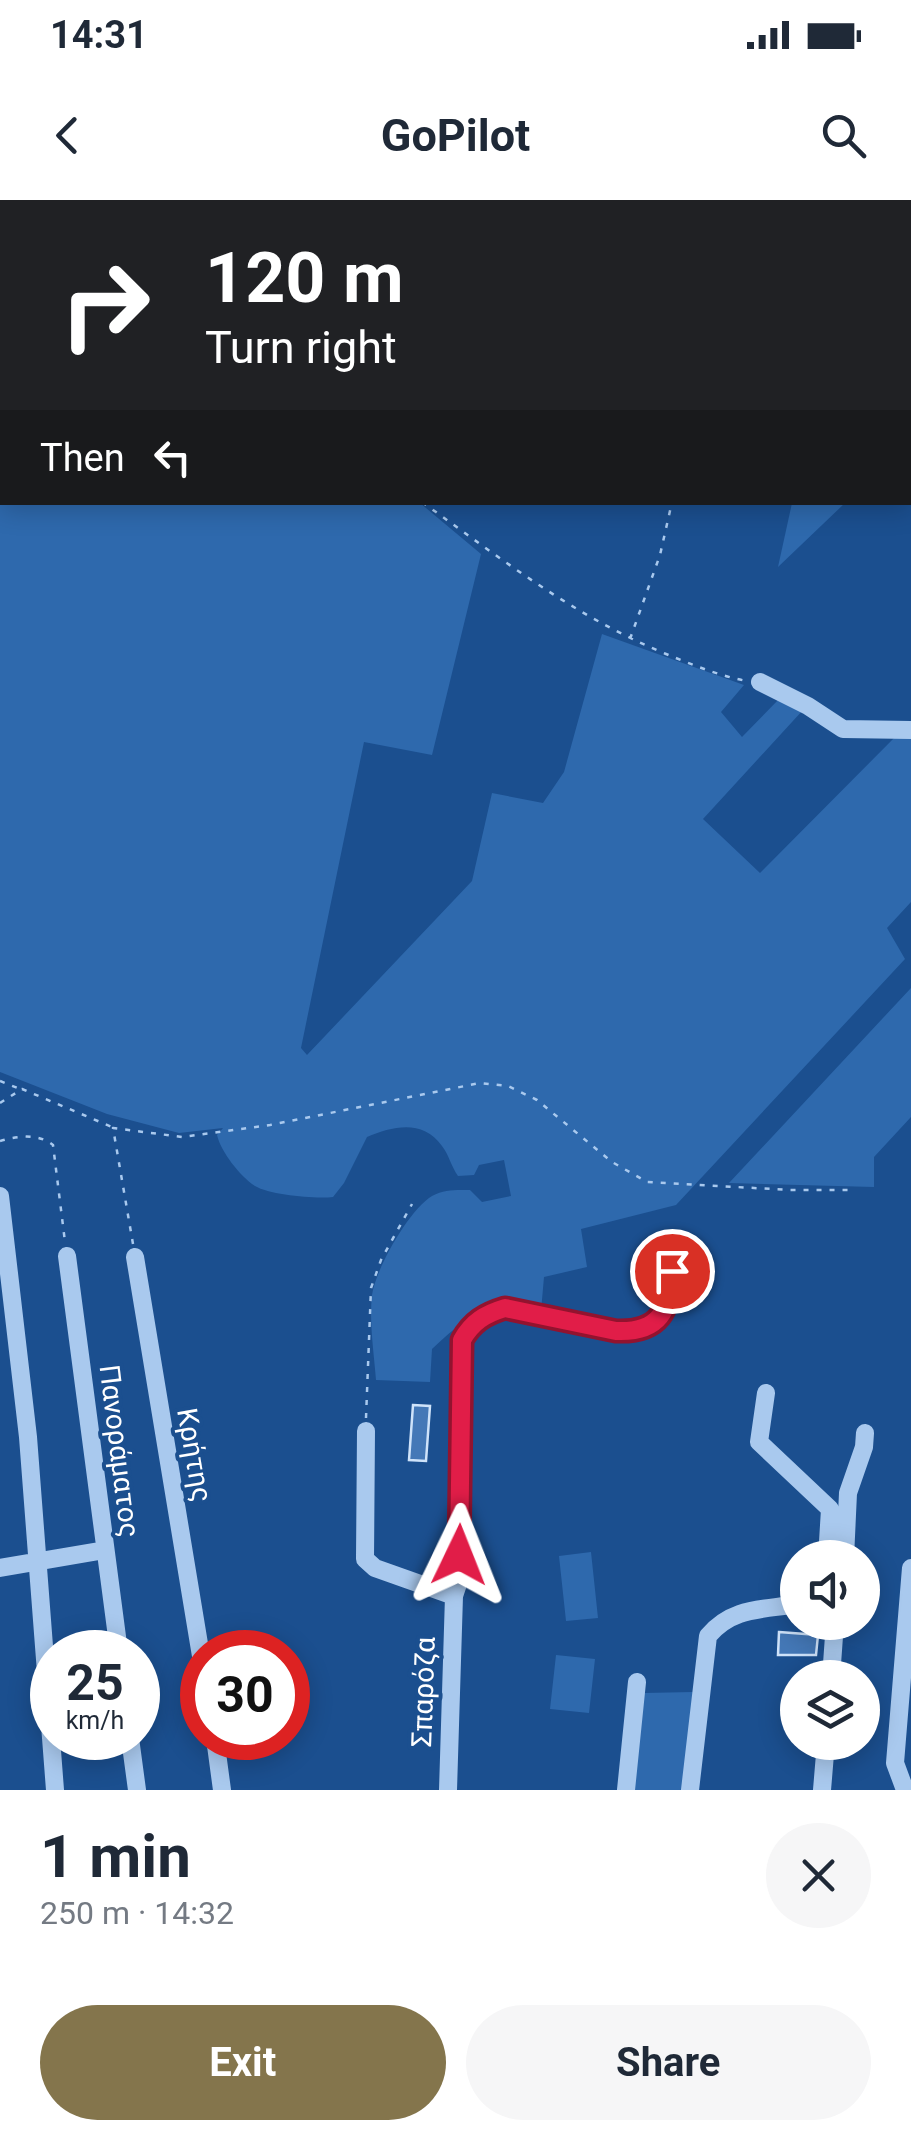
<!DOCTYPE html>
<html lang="en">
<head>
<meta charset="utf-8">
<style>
	:root { --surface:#fff; --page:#f6f6f7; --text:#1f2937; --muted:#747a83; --accent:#84754c }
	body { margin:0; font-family:Roboto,sans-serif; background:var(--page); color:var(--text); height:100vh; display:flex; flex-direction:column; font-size:38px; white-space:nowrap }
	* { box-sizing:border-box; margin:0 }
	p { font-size:32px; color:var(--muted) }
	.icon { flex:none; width:55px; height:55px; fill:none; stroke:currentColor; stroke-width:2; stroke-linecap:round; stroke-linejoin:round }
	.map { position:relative; height:1590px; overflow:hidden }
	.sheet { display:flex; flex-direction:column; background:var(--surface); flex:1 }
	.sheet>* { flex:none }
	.hud { position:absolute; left:0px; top:0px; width:912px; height:305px; box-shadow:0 5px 25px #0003; background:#202124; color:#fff; overflow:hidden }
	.fabs { position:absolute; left:780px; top:1340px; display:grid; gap:20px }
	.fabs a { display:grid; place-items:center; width:100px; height:100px; border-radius:50%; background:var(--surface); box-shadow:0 5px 25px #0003; font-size:50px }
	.speed { position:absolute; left:30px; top:1430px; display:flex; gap:20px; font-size:50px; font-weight:700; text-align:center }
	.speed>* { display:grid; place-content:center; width:130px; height:130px; border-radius:50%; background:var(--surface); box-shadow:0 5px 25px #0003; line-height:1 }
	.speed small { font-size:25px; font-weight:400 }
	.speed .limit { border:15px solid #d22; background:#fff; color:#111 }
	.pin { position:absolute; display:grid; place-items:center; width:85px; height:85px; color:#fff; margin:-42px; border:5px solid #fff; border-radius:50%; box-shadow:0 2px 10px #0007 }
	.me { position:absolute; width:110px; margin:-55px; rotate:2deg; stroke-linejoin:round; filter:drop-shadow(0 0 8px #0008) }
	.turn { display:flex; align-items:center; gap:35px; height:210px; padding:0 40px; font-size:45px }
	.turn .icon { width:130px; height:130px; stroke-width:2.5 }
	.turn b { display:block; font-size:70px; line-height:85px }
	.then { display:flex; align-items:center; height:95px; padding:0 40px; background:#0003; gap:20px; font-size:38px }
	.round { display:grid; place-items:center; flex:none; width:105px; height:105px; border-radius:52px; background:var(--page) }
	.summary { display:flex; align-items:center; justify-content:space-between; height:170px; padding:0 40px }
	h1 { font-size:60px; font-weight:700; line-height:75px }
	.primary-button { display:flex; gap:20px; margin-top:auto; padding:20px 40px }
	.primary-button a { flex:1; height:115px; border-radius:60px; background:var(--accent); color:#fff; font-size:40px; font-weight:700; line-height:115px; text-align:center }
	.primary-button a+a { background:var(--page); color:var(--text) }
	.status { display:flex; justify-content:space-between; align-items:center; height:70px; padding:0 50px; background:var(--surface); direction:ltr }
	.status svg { height:28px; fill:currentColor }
	header { display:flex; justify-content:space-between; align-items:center; height:130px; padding:0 40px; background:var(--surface); font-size:45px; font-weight:700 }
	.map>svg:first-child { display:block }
	.green { fill:#2e69ad }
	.building { fill:#4478b7; stroke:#cfe3fa; stroke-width:2.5 }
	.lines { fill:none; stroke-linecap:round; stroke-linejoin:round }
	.path { stroke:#a9c9ee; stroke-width:2.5; stroke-dasharray:5 8; stroke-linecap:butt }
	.minor { stroke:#a9c9ee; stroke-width:18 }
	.route-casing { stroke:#92132f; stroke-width:25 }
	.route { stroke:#e11d48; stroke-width:18 }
	.labels { text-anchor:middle; stroke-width:8; stroke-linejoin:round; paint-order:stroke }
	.street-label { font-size:28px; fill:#fff; stroke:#1b4f8f }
</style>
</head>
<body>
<div class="status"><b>14:31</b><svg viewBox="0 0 49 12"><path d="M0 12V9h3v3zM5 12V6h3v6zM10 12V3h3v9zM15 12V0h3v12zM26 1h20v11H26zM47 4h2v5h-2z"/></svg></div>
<header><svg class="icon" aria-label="back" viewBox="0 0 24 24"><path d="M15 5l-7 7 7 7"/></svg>GoPilot<svg class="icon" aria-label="search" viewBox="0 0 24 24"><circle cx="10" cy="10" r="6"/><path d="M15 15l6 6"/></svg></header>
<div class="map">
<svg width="911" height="1590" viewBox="0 0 911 1590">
	<rect width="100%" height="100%" fill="#1b4f8f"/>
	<path class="green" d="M0 0H467L2 2V302L420 303 481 354 432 555 364 542 301 848 307 855 472 681 492 593 543 603 564 572 602 434 744 485 721 512 742 537 780 498 803 510 703 619 760 673 900 532 911 534V702L887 728 905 759 676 1005 581 1029 587 1067 544 1077 541 1111C482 1111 476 1107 432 1149L430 1182 376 1180C374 1153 369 1122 372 1095 376 1068 409 1010 432 996 445 989 456 990 470 990L482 1002 511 996 504 960 479 965 474 975 458 976C451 966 449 955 442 946 423 919 393 926 367 937L344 983 333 997C315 999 270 995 255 986 240 976 221 952 217 935L223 928 179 933 107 914 0 872Z
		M792 303H845L778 367Z
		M911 788V917L874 957V987L729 983Z
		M591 1352 598 1418 566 1421 559 1356Z
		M556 1455 595 1459 589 1513 550 1509Z
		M693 1492 684 1590H634L644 1493Z"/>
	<path class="building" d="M413 1205 430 1206 426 1261 409 1260Z
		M779 1432 818 1435 816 1455H778Z"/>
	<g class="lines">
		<path class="path" d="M422 302C503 360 572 415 666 454 691 464 719 476 747 481
			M630 439 660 355 672 302
			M0 881 20 889
			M0 903 22 889 112 927
			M0 941C17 936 38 933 53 945L65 1042
			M133 1044 113 928 182 937 270 925 480 883 508 886 537 900 612 962 647 982 790 990H852
			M366 1218 371 1088 381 1060 412 1004"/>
		<path class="minor" d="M876 0 877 2
			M744 2V0
			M910 80 911 83
			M760 482 808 506 843 529 911 530
			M0 996 28 1237 55 1590
			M67 1056 119 1452
			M135 1057 202 1462
			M766 1193 759 1242 830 1309 827 1358
			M366 1231 365 1359 375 1368 454 1396
			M845 1358 848 1293 864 1247 865 1233
			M0 1368 105 1350
			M831 1478 835 1422
			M130 1538 137 1590
			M215 1538 222 1590
			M448 1590 454 1396 458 1384 462 1140C472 1121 485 1113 505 1109L616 1131C660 1133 670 1110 672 1071
			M626 1590 637 1482
			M690 1590 708 1436C732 1407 762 1410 798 1404
			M822 1590 826 1542
			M905 1590 895 1563 911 1368"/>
	</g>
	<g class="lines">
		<g class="route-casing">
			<path id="route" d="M459 1355 462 1140C472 1122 485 1114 505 1108L616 1131C660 1133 670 1110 672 1071"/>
		</g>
		<use href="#route" class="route"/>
	</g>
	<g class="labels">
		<g class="street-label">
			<text transform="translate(120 1251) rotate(83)" y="10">Πανοράματος</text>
			<text transform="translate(195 1255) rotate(80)" y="10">Κρήτης</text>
			<text transform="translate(423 1492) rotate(-88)" y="10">Σπαρόζα</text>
		</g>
	</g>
</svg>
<div class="fabs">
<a><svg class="icon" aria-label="sound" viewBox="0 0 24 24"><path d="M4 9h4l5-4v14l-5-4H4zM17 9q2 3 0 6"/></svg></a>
<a><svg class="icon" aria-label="layers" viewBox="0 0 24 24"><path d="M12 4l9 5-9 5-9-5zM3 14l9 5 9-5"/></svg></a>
</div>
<div class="speed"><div>25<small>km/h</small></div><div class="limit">30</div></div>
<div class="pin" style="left:672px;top:1071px;background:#d93025"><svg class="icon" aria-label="arrive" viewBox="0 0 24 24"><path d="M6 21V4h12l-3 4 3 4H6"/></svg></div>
<svg class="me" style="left:459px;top:1355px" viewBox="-20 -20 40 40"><path d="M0-17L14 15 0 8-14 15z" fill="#e11d48" stroke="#fff" stroke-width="4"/></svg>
<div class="hud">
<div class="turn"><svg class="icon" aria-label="right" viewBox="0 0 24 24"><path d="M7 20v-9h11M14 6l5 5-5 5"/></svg><div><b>120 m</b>Turn right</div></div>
<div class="then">Then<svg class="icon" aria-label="left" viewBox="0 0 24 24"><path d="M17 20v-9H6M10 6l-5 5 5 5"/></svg></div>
</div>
</div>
<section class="sheet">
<div class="summary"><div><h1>1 min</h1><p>250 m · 14:32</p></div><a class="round"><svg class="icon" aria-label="close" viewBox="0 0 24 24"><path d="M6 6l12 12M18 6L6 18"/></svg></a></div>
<div class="primary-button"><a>Exit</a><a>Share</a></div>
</section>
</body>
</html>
